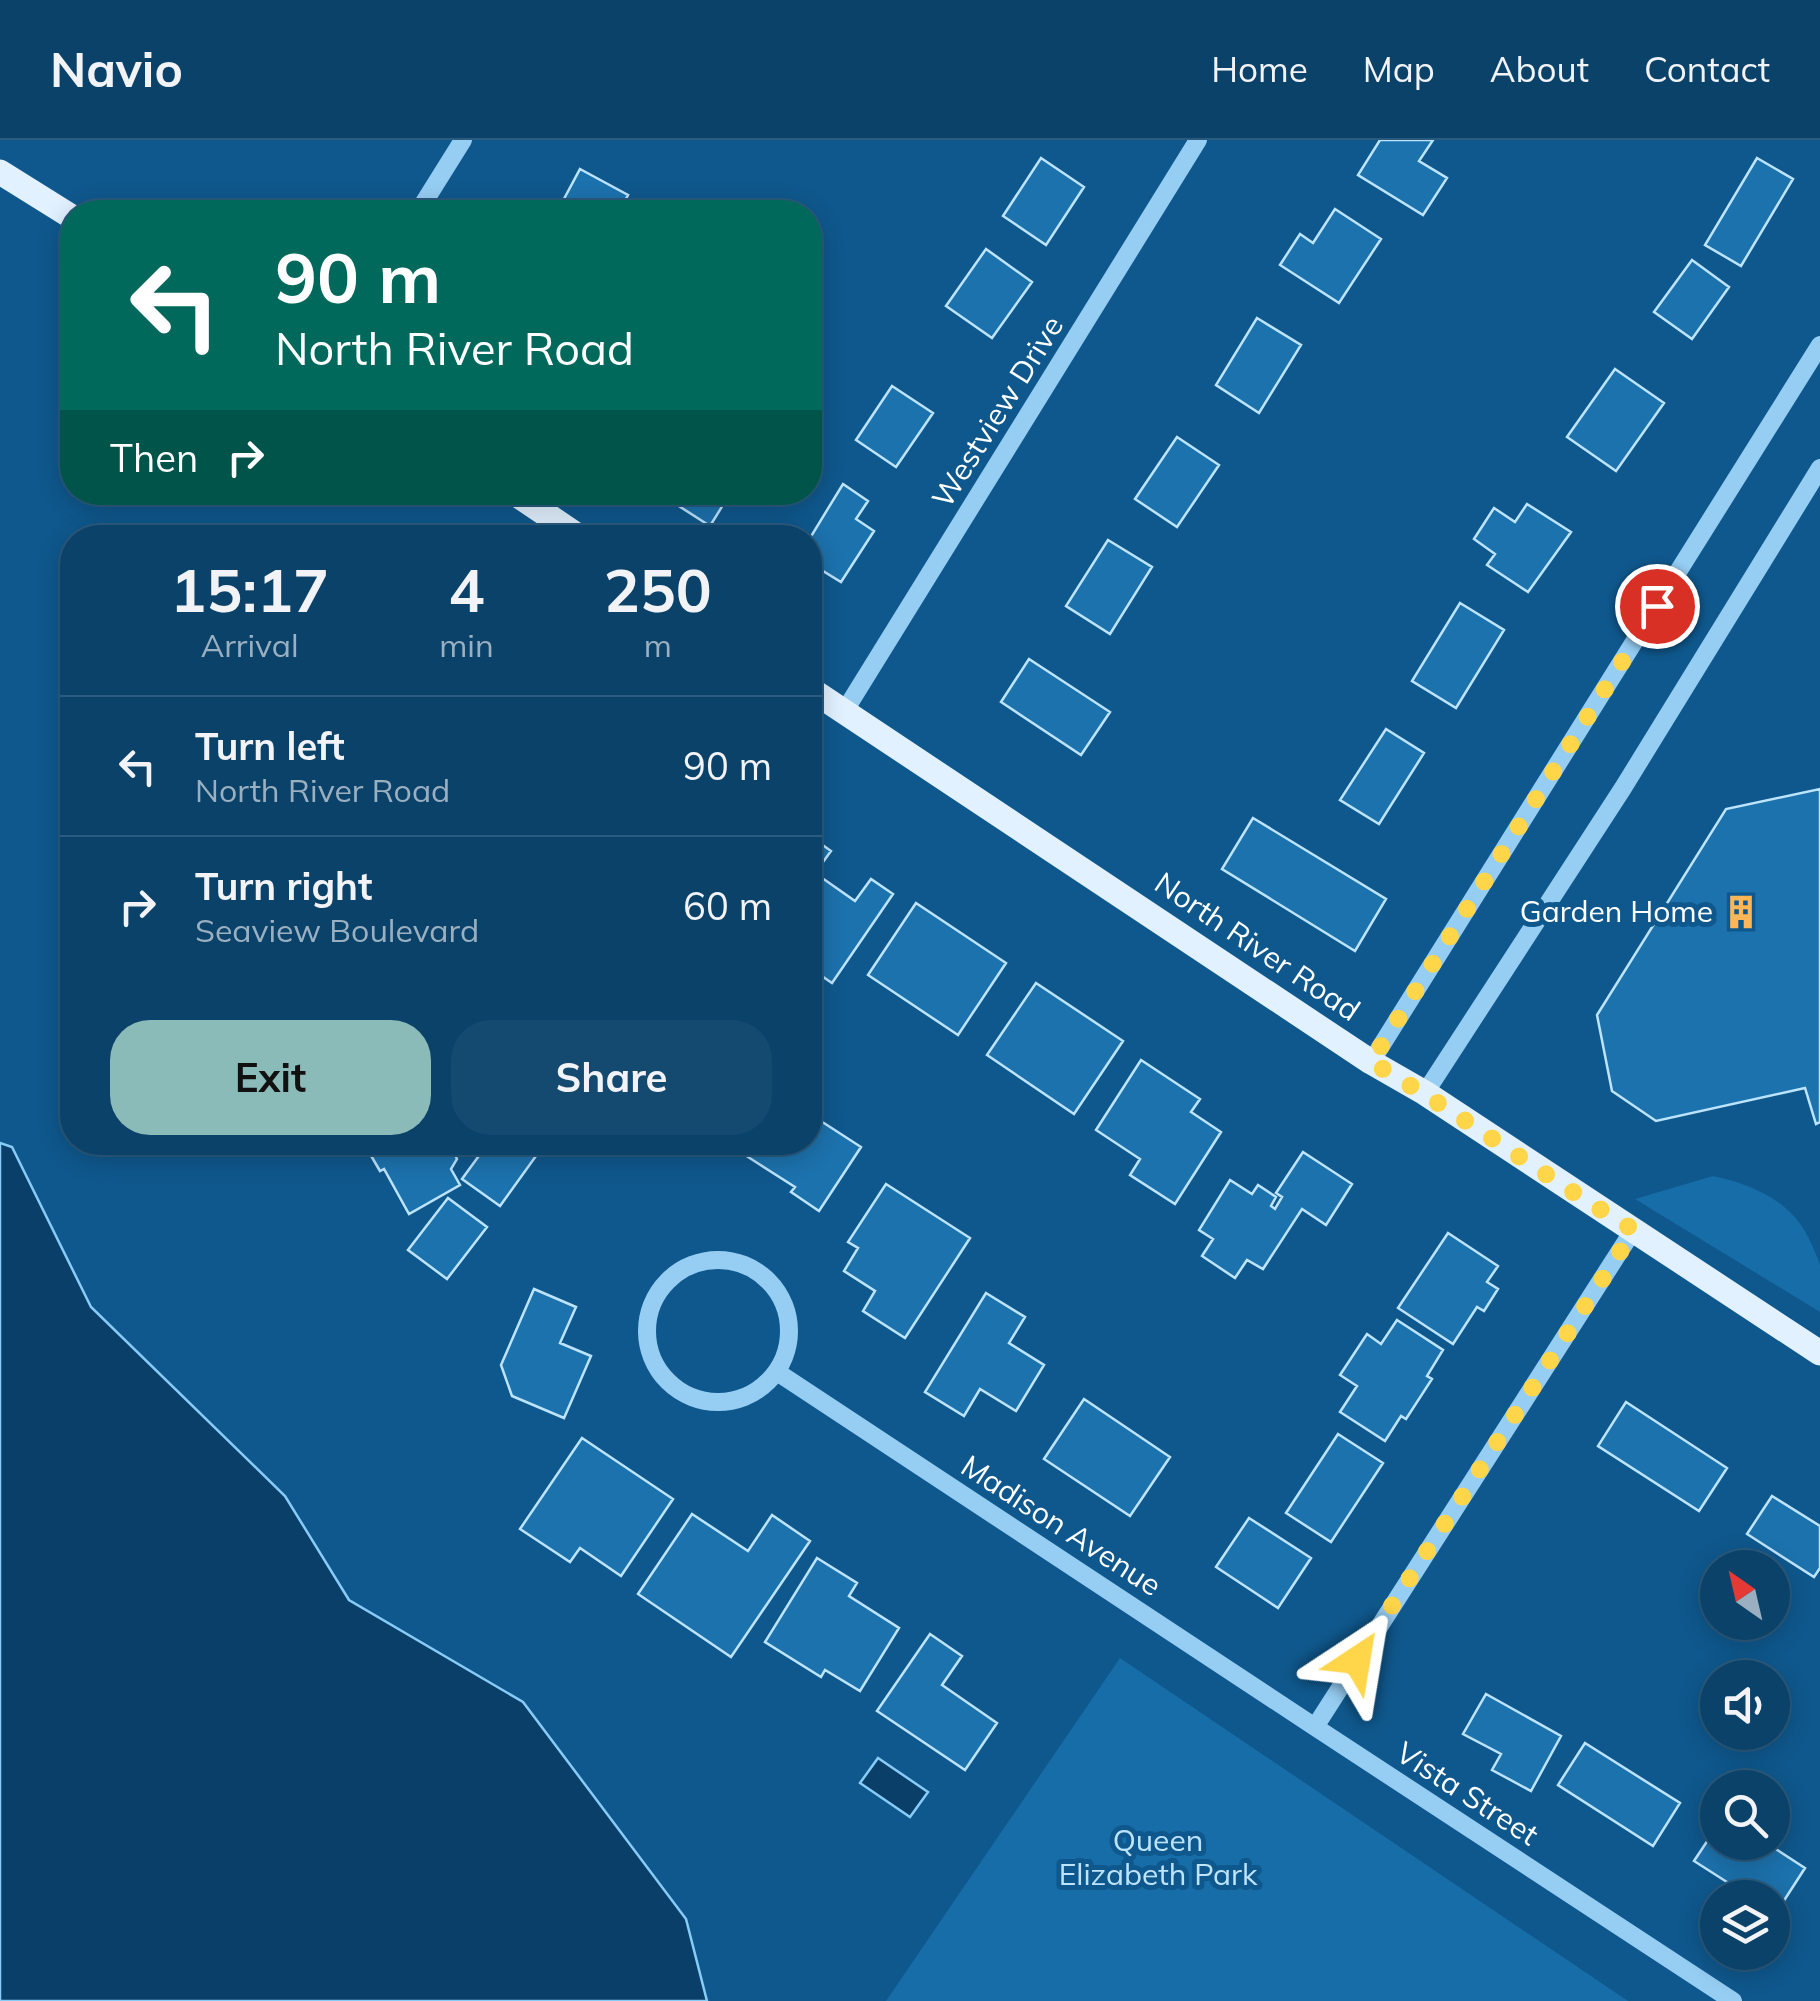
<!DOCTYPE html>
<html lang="en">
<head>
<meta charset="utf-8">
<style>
	:root { --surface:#0b426a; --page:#144970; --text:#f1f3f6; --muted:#9ab0c1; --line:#2b5b7e; --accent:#8bbbb9 }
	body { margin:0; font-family:Mulish,sans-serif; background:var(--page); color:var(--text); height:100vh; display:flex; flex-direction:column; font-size:38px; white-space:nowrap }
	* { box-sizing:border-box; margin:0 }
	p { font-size:32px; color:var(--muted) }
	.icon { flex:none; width:55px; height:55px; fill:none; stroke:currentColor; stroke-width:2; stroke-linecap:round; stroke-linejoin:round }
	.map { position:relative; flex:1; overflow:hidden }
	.panel { position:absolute; left:60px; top:385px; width:762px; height:630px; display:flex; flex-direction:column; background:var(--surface); border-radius:40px; box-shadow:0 5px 25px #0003,0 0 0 2px var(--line) }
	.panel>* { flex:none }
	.top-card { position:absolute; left:60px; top:60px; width:762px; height:305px; border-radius:40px; box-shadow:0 5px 25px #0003,0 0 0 2px var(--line); background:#00695c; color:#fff; overflow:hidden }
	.needle { width:65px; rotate:326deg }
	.tools { position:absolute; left:1700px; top:1410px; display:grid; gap:20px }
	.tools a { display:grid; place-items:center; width:90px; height:90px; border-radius:50%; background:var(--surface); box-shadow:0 5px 25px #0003,0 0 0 2px var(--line); font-size:50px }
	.pin { position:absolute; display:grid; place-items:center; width:85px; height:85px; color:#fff; margin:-42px; border:5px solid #fff; border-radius:50%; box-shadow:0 2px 10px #0007 }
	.me { position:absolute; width:110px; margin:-55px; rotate:33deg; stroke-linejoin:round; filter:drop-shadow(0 0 8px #0008) }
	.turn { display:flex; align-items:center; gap:35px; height:210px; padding:0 50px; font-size:45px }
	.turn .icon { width:130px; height:130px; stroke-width:2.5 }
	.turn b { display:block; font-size:70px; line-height:85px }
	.then { display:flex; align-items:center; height:95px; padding:0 50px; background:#0003; gap:20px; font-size:38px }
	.eta { display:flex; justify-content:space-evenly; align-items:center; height:170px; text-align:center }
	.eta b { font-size:60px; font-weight:700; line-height:70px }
	.button { display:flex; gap:20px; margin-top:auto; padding:20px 50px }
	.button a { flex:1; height:115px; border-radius:40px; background:var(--accent); color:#111; font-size:40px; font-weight:700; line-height:115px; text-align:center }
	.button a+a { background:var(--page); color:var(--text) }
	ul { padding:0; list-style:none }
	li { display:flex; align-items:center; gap:30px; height:140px; padding:0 50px; border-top:2px solid var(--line) }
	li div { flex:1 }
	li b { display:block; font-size:38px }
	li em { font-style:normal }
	header { display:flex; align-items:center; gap:60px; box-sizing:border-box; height:140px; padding:0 50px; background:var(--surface); border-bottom:2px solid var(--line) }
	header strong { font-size:48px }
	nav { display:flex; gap:55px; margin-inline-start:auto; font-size:35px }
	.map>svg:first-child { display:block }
	.green { fill:#166da7 }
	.water { fill:#093f68; stroke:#87cbf7; stroke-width:2.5 }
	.building { fill:#1c72ad; stroke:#bde4fe; stroke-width:2.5 }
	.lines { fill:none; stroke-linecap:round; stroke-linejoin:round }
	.minor { stroke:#96cdf3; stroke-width:18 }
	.major { stroke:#e2f1ff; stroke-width:25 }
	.route { stroke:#ffd54a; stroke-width:18; stroke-dasharray:0 32.4 }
	.labels { text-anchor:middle; stroke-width:10; stroke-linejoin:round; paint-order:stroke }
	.street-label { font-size:30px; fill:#fff; stroke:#0f588d }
	.poi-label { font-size:30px; fill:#fff; stroke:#0f588d; text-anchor:end }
	.park-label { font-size:30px; fill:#bde4fe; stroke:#0f588d }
</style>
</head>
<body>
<header>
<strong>Navio</strong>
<nav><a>Home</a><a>Map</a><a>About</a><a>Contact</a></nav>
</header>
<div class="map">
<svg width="1820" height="1861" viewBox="0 0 1820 1861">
	<rect width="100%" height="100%" fill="#0f588d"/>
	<path class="green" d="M1713 1036C1754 1045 1793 1061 1811 1103 1814 1110 1818 1118 1820 1125 1820 1139 1820 1157 1820 1172L1635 1059Z
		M1120 1518 1628 1861H886Z"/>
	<path class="water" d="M0 1003 12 1007 91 1167 285 1356 349 1460 523 1562 686 1779 707 1861H0Z
		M878 1618 928 1652 910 1677 860 1643Z"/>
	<path class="building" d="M1380 0H1433L1419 21 1447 38 1423 75 1358 35Z
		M1041 18 1084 47 1046 105 1003 76Z
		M1757 18 1793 39 1741 126 1705 105Z
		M580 29 628 55 619 72H557Z
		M1335 69 1381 99 1339 163 1280 125 1300 94 1313 103Z
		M986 109 1032 142 992 198 946 166Z
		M1692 120 1729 147 1692 199 1654 172Z
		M1257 178 1301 205 1259 273 1216 245Z
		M1615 229 1664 263 1616 331 1567 297Z
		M892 246 933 273 896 327 856 300Z
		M1177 297 1219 325 1177 387 1135 359Z
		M843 344 868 361 856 379 874 391 841 442 810 423V398Z
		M657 352H731L710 386Z
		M1527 364 1571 392 1528 452 1487 425 1495 414 1474 399 1494 368 1515 382Z
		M1108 400 1152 427 1110 494 1066 466Z
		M1460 463 1504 490 1456 568 1412 541Z
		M1029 519 1110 572 1081 615 1001 562Z
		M1386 589 1424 613 1379 684 1340 660Z
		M1820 649V982L1816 984 1805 948 1656 981 1612 951 1597 875 1726 669Z
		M1253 678 1386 759 1355 811 1222 729Z
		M810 696 831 711 815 733 855 761 871 739 893 754 832 843 810 828Z
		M916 763 1006 823 958 895 868 835Z
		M1036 843 1123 901 1074 974 987 915Z
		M1141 920 1200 959 1191 972 1221 992 1175 1064 1130 1035 1140 1019 1096 990Z
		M810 974 861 1007 819 1071 791 1052 795 1047 748 1017 758 1002H810Z
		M363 1002H448L457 1019 451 1029 460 1045 409 1074 384 1029 380 1031Z
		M489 1002H532L541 1009 500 1066 462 1039Z
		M1303 1012 1352 1044 1326 1085 1302 1069 1263 1129 1247 1120 1235 1138 1202 1116 1213 1099 1199 1090 1230 1040 1252 1054 1258 1045 1276 1057 1271 1066 1275 1069 1282 1057 1276 1053Z
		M886 1044 970 1098 905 1198 863 1171 875 1151 844 1131 858 1108 848 1102Z
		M448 1058 487 1087 447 1139 408 1110Z
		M1448 1093 1498 1126 1487 1142 1498 1149 1484 1171 1477 1167 1453 1204 1398 1168Z
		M534 1149 576 1167 560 1203 591 1216 564 1278 512 1256 501 1225Z
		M986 1153 1025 1177 1009 1203 1044 1225 1016 1271 980 1249 964 1276 925 1252Z
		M1397 1180 1443 1210 1427 1236 1432 1239 1406 1279 1401 1276 1385 1301 1340 1272 1357 1246 1340 1235 1367 1194 1381 1204Z
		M1084 1259 1170 1317 1130 1376 1044 1319Z
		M1626 1262 1727 1328 1699 1371 1598 1306Z
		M1338 1294 1383 1323 1331 1402 1286 1373Z
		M582 1298 673 1359 621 1436 580 1408 570 1422 520 1389Z
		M1772 1356 1820 1386V1428L1814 1437 1747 1394Z
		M692 1374 748 1411 772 1375 810 1401 731 1517 638 1454Z
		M1249 1378 1311 1418 1278 1468 1216 1427Z
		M817 1418 857 1443 849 1456 899 1488 860 1551 825 1530 821 1537 765 1502Z
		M930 1494 962 1516 942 1545 997 1583 965 1630 877 1571Z
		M1486 1554 1561 1596 1531 1651 1492 1630 1501 1614 1463 1594Z
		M1585 1603 1680 1663 1653 1706 1558 1645Z
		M1718 1685V1702H1765L1805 1728 1776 1773 1772 1771V1758H1752L1694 1721Z"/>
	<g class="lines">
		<path class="minor" d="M418 72 463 0
			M844 572 1198 0
			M1371 922 1820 205
			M1425 953 1623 648 1820 328
			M1634 1089 1315 1587 1733 1861
			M647 1191a71 71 0 1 1 142 0a71 71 0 1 1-142 0Z
			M777 1232 1315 1587"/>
		<path class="major" d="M0 32 72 77
			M513 352 581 398
			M810 549 1371 922 1425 953 1820 1213"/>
	</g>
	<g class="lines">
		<path class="route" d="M1357 1520 1634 1090C1545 1037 1461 974 1371 922L1657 466"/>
	</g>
	<defs>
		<g id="building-bare" transform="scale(2.7)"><path d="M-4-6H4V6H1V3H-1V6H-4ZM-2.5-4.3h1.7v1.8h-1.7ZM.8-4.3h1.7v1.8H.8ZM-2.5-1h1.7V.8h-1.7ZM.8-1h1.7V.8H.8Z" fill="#ffb658" stroke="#0f588d" stroke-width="2.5" paint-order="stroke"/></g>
	</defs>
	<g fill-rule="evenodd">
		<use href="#building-bare" x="1741" y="772"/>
	</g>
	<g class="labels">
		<g class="street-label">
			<text transform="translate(998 272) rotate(-58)" y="10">Westview Drive</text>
			<text transform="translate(1257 807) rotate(34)" y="10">North River Road</text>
			<text transform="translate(1061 1386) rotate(33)" y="10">Madison Avenue</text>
			<text transform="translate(1467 1654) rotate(33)" y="10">Vista Street</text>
		</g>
		<g class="poi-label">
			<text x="1713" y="782">Garden Home</text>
		</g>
		<g class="park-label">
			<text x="1158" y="1711">Queen<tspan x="1158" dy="34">Elizabeth Park</tspan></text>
		</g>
	</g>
</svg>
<div class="tools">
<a><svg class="needle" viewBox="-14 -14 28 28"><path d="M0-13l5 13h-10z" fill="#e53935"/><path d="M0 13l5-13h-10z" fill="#9ab0c1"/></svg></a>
<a><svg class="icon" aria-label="sound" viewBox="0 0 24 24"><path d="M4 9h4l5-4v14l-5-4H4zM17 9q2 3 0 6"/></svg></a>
<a><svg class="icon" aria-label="search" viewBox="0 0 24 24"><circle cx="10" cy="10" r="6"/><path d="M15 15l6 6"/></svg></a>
<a><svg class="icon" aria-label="layers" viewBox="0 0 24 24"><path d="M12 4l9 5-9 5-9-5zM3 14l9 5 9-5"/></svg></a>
</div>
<div class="pin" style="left:1657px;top:466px;background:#d93025"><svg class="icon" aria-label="arrive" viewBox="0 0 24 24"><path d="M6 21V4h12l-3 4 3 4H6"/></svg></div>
<svg class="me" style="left:1357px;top:1520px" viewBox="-20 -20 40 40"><path d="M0-17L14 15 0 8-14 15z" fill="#ffd54a" stroke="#fff" stroke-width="4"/></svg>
<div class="top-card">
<div class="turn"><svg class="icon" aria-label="left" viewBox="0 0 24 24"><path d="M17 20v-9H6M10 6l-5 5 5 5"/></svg><div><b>90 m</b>North River Road</div></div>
<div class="then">Then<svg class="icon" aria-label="right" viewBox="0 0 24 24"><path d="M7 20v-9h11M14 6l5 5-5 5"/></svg></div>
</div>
<section class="panel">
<div class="eta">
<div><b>15:17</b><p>Arrival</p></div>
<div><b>4</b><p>min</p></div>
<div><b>250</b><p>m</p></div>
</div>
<ul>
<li><svg class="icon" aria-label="left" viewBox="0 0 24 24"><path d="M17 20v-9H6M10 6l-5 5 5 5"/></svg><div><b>Turn left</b><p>North River Road</p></div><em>90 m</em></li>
<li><svg class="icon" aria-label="right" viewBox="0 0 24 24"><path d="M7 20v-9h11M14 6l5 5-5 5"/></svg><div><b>Turn right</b><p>Seaview Boulevard</p></div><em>60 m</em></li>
</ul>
<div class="button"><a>Exit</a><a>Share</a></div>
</section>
</div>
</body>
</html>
